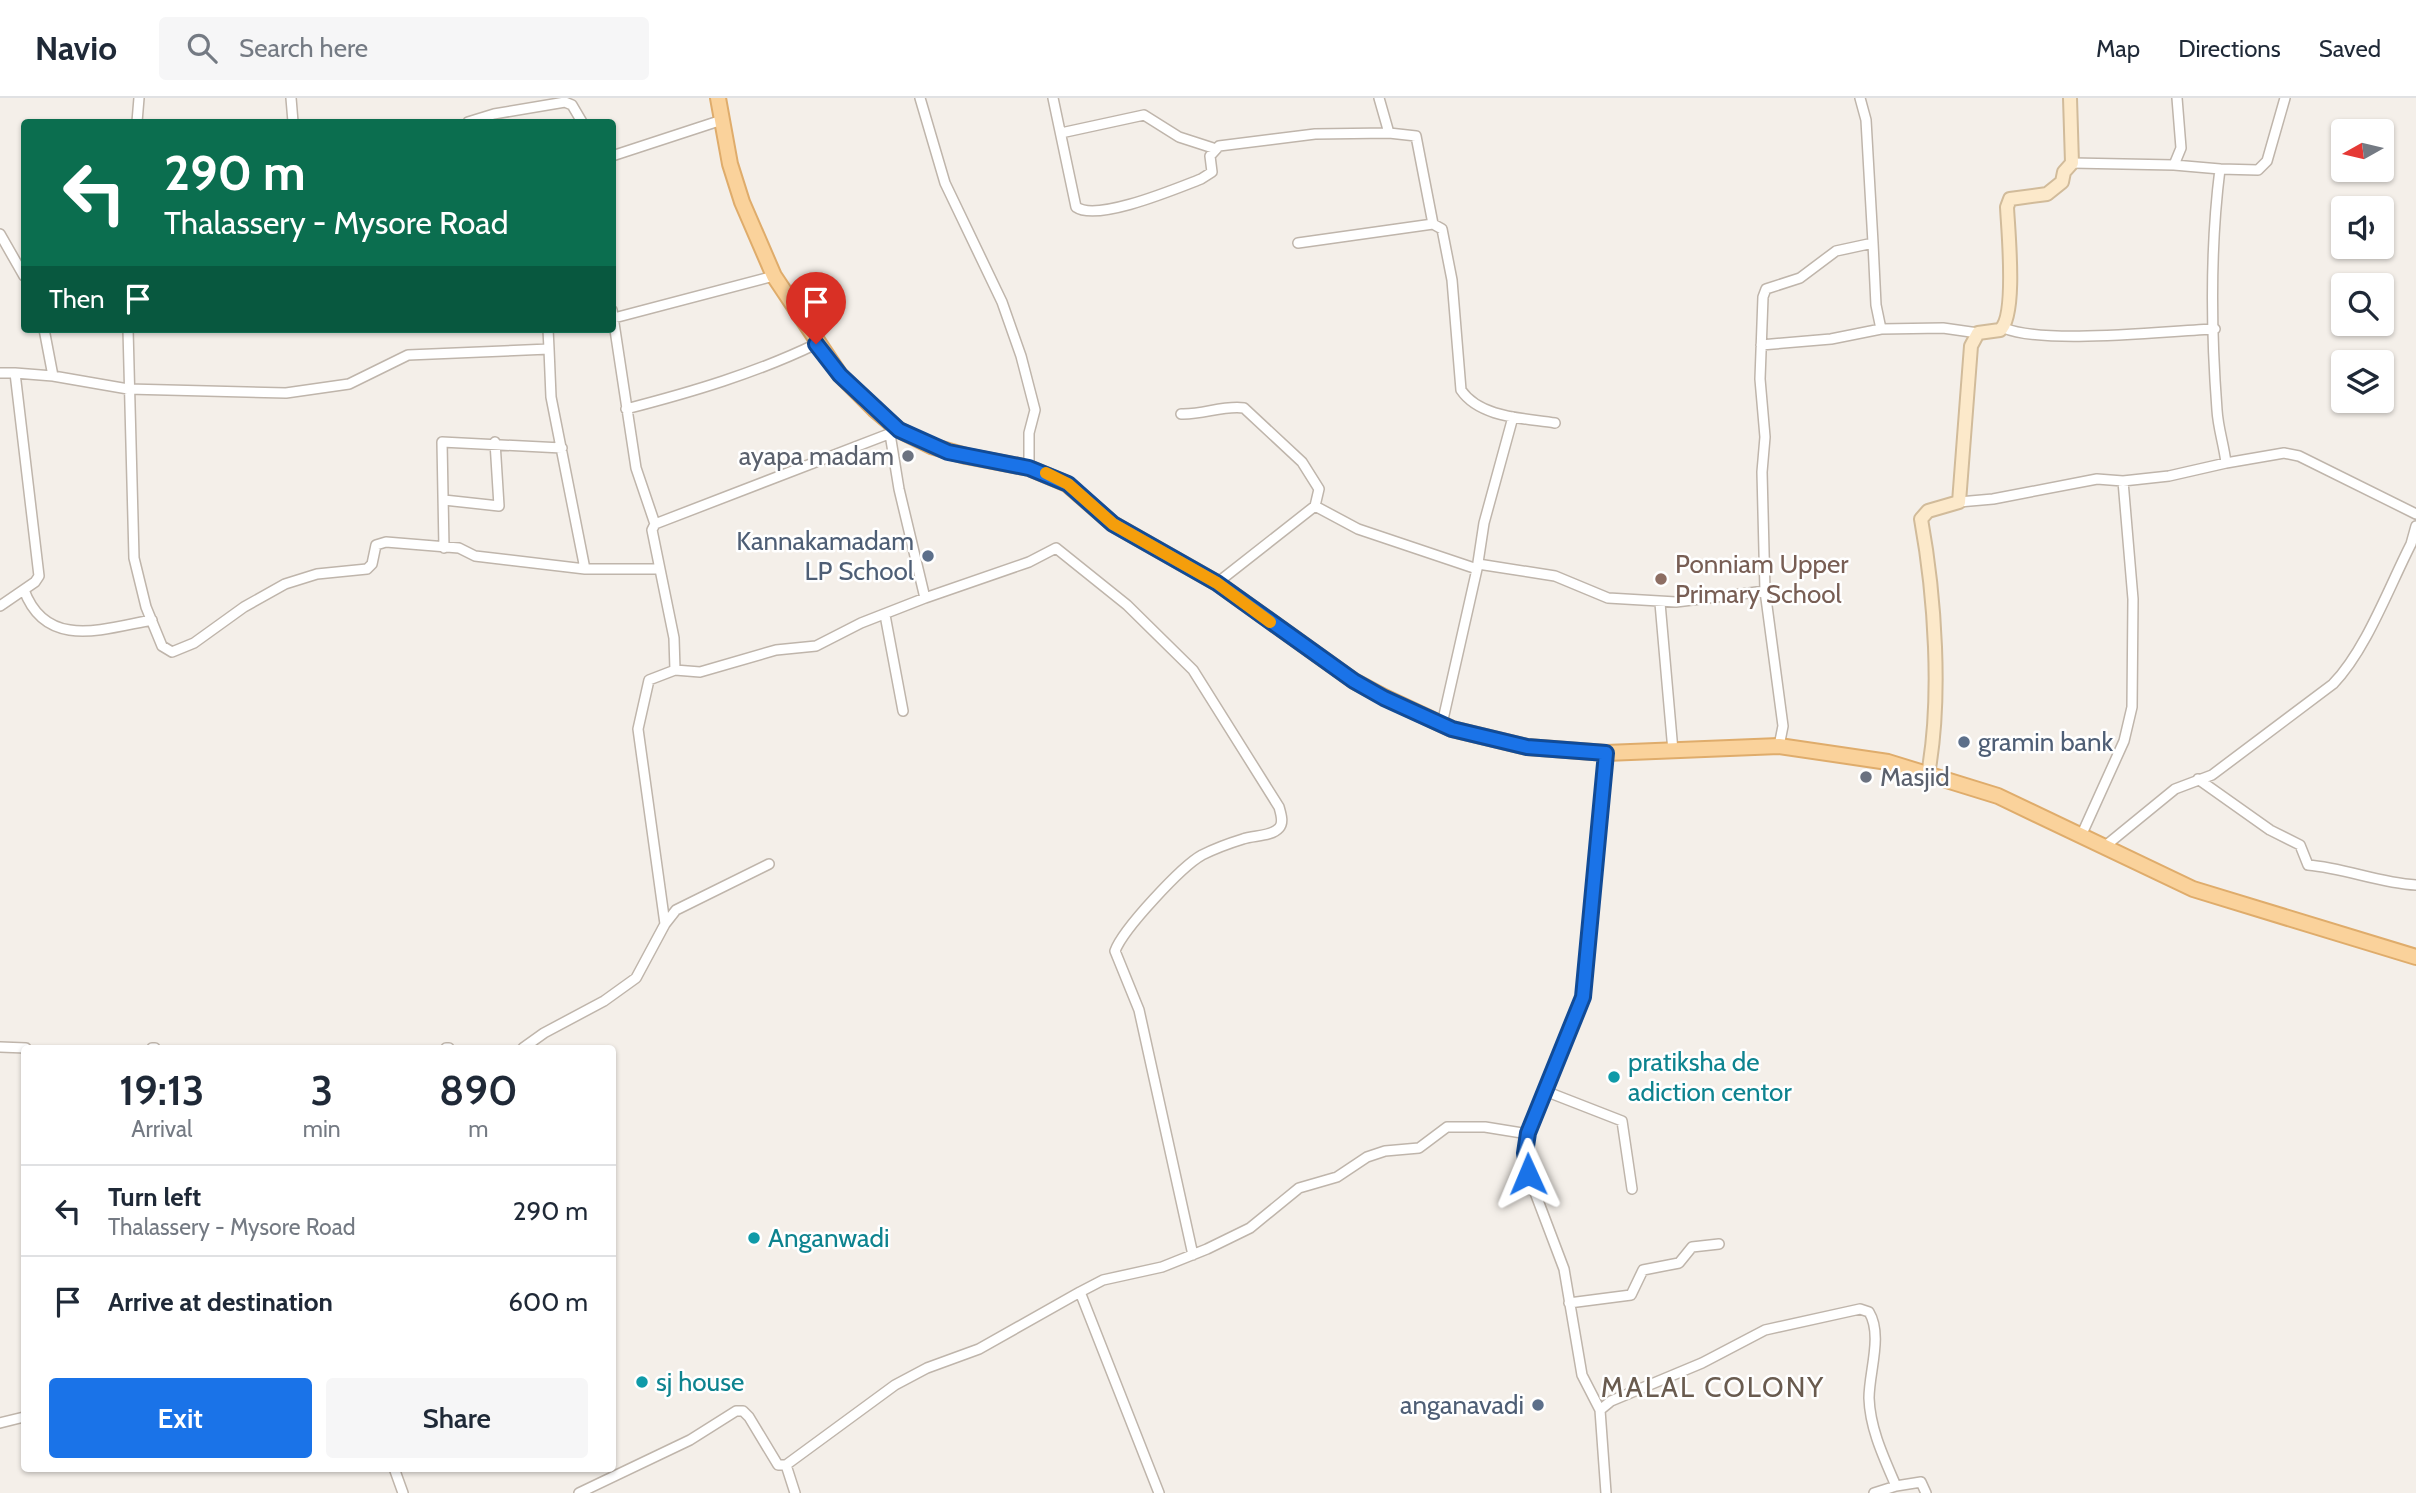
<!DOCTYPE html>
<html lang="en">
<head>
<meta charset="utf-8">
<style>
	:root { --surface:#fff; --page:#f6f6f7; --text:#1f2937; --muted:#747a83; --line:#e0e1e3; --accent:#1a73e8 }
	body { margin:0; font-family:Cabin,sans-serif; background:var(--page); color:var(--text); height:100vh; display:flex; flex-direction:column; font-size:26px; white-space:nowrap }
	* { box-sizing:border-box; margin:0 }
	p { font-size:23px; color:var(--muted) }
	.icon { flex:none; width:38px; height:38px; fill:none; stroke:currentColor; stroke-width:2; stroke-linecap:round; stroke-linejoin:round }
	.map { position:relative; flex:1; overflow:hidden }
	.side { position:absolute; left:21px; top:947px; width:595px; height:427px; display:flex; flex-direction:column; background:var(--surface); border-radius:7px; box-shadow:0 2px 5px #0004 }
	.side>* { flex:none }
	.hud { position:absolute; left:21px; top:21px; width:595px; height:214px; border-radius:7px; box-shadow:0 2px 5px #0004; background:#0b6e4f; color:#fff; overflow:hidden }
	.needle { width:46px; rotate:262deg }
	.fabs { position:absolute; left:2331px; top:21px; display:grid; gap:14px }
	.fabs a { display:grid; place-items:center; width:63px; height:63px; border-radius:7px; background:var(--surface); box-shadow:0 2px 5px #0004; font-size:35px }
	.pin { position:absolute; display:grid; place-items:center; width:60px; height:60px; color:#fff; margin:-72px -30px; border-radius:50% 50% 50% 0; rotate:-45deg; box-shadow:0 0 7px #0007 }
	.pin .icon { rotate:45deg }
	.me { position:absolute; width:77px; margin:-38px; rotate:359deg; stroke-linejoin:round; filter:drop-shadow(0 0 5px #0008) }
	.turn { display:flex; align-items:center; gap:24px; height:147px; padding:0 28px; font-size:32px }
	.turn .icon { width:91px; height:91px; stroke-width:2.5 }
	.turn b { display:block; font-size:49px; line-height:60px }
	.then { display:flex; align-items:center; height:66px; padding:0 28px; background:#0003; gap:14px; font-size:26px }
	.eta { display:flex; justify-content:space-evenly; align-items:center; height:119px; text-align:center }
	.eta b { font-size:42px; font-weight:600; line-height:49px }
	.action { display:flex; gap:14px; margin-top:auto; padding:14px 28px }
	.action a { flex:1; height:80px; border-radius:7px; background:var(--accent); color:#fff; font-size:28px; font-weight:600; line-height:80px; text-align:center }
	.action a+a { background:var(--page); color:var(--text) }
	ul { padding:0; list-style:none }
	li { display:flex; align-items:center; gap:21px; height:91px; padding:0 28px; border-top:2px solid var(--line) }
	li div { flex:1 }
	li b { display:block; font-size:26px }
	li em { font-style:normal }
	header { display:flex; align-items:center; gap:42px; box-sizing:border-box; height:98px; padding:0 35px; background:var(--surface); border-bottom:2px solid var(--line) }
	header strong { font-size:33px }
	nav { display:flex; gap:38px; margin-inline-start:auto; font-size:24px }
	.search { width:490px; height:63px; background:var(--page); display:flex; align-items:center; gap:18px; box-sizing:border-box; padding:0 24px; border-radius:7px; color:var(--muted); font-size:26px }
	.map>svg:first-child { display:block }
	.lines { fill:none; stroke-linecap:round; stroke-linejoin:round }
	.street-casing { stroke:#bfb5ab; stroke-width:12 }
	.secondary-casing { stroke:#d1bb9a; stroke-width:16 }
	.primary-casing { stroke:#dfac6b; stroke-width:18 }
	.street { stroke:#fff; stroke-width:9 }
	.secondary { stroke:#fce9ca; stroke-width:12 }
	.primary { stroke:#fad29b; stroke-width:14 }
	.route-casing { stroke:#114b97; stroke-width:18 }
	.route { stroke:#1a73e8; stroke-width:12 }
	.slow { stroke:#f59e0b; stroke-width:12 }
	.worship-dot { fill:#6b7280; stroke:#fff; stroke-width:2.5 }
	.service-dot { fill:#5c6f8a; stroke:#fff; stroke-width:2.5 }
	.education-dot { fill:#8d6e63; stroke:#fff; stroke-width:2.5 }
	.culture-dot { fill:#0f9aa8; stroke:#fff; stroke-width:2.5 }
	.labels { text-anchor:middle; stroke-width:5; stroke-linejoin:round; paint-order:stroke }
	.worship-label { font-size:26px; fill:#5b616d; stroke:#fff; text-anchor:end }
	.service-label { font-size:26px; fill:#4e5e75; stroke:#fff; text-anchor:end }
	.education-label { font-size:26px; fill:#785e54; stroke:#fff; text-anchor:start }
	.culture-label { font-size:26px; fill:#0d838f; stroke:#fff; text-anchor:start }
	.neighbourhood-label { font-size:28px; letter-spacing:2px; fill:#695b4f; stroke:#fff }
</style>
</head>
<body>
<header>
<strong>Navio</strong>
<div class="search"><svg class="icon" aria-label="search" viewBox="0 0 24 24"><circle cx="10" cy="10" r="6"/><path d="M15 15l6 6"/></svg>Search here</div>
<nav><a>Map</a><a>Directions</a><a>Saved</a></nav>
</header>
<div class="map">
<svg width="2416" height="1395" viewBox="0 0 2416 1395">
	<rect width="100%" height="100%" fill="#f4efe9"/>
	<g class="lines">
		<g class="street-casing">
			<path id="street" d="M291 0 293 24
				M920 0 945 85 1002 204 1021 258 1035 312 1029 335V370
				M1053 0 1076 109C1097 124 1175 91 1201 81L1212 74 1210 58 1219 48 1315 36 1389 35
				M1379 0 1389 35 1416 38 1433 126 1442 131 1452 182 1461 292C1480 320 1524 320 1555 325
				M137 24 139 0
				M468 24 494 16 565 4 572 7 582 24
				M1061 35 1144 17 1179 39 1213 50
				M612 58 722 22
				M2072 65 2174 67 2181 50 2177 0
				M2220 71 2258 72 2267 63 2285 0
				M0 136 24 178
				M1298 145 1433 126
				M1873 145 1876 207 1881 231
				M612 212 636 370 655 426
				M614 220 774 178
				M2004 230C2044 247 2165 233 2215 231
				M44 231 53 278
				M128 231 134 460 146 509 162 548 172 554 194 545 244 509 285 486 317 476 367 471 372 466 376 447 386 444 459 450 475 458 585 471
				M1761 247 1831 241 1881 231 1943 230 1978 235
				M549 251 551 299 585 471H660
				M0 275H15
				M626 311C692 294 756 275 816 246
				M1181 316C1203 317 1223 307 1244 310L1302 364 1319 391 1315 408
				M890 336 899 391 925 500
				M2226 365 2284 355 2299 358 2416 416
				M444 402 499 408 495 344
				M1959 404 1993 401 2097 381 2123 383 2169 378 2226 365C2224 347 2218 330 2217 312 2211 233 2210 150 2220 71L2174 67
				M444 450 442 344 562 350
				M1478 466 1555 478 1608 500 1676 504 1765 493
				M1217 485 1315 408 1358 431 1477 471
				M24 492C46 552 103 531 152 522
				M1660 505 1673 653
				M0 508 35 484 39 478 15 275 53 278 128 291 286 295 349 286 408 257 549 251 548 231
				M885 517 903 613
				M675 572 700 574 776 552 816 548 861 525 925 500 1029 464 1056 450 1127 507 1193 572 1279 709C1281 716 1284 725 1279 730 1271 739 1253 737 1243 741 1230 745 1214 751 1202 757 1182 768 1123 831 1115 853L1139 912 1193 1157
				M1442 626 1477 471 1484 425 1513 319
				M1779 648 1783 628 1765 493 1762 374 1765 339 1760 281 1763 199 1766 191 1800 180 1836 153 1873 145 1866 22 1860 0
				M2198 681 2270 732 2300 747 2308 767C2345 770 2379 785 2416 787
				M2081 738 2124 643 2132 609 2133 501 2123 383
				M2104 749 2175 691 2212 677 2333 586C2366 552 2389 489 2411 446L2416 428
				M665 826 676 812 769 766
				M0 949 26 950
				M152 950H155
				M446 950H449
				M523 950 544 935 604 903 636 880 665 826 638 631 649 582 675 572 674 540 652 432 655 426 899 332
				M1545 993 1622 1023 1632 1091
				M1569 1205 1631 1197 1643 1172 1679 1165 1692 1149 1719 1146
				M1600 1312 1611 1303 1702 1265 1765 1232 1860 1211 1869 1214C1883 1237 1869 1274 1869 1300 1870 1331 1884 1360 1896 1388L1874 1395
				M0 1325 24 1319
				M786 1367 795 1395
				M394 1370 403 1395
				M1896 1388 1921 1384 1926 1395
				M579 1395 690 1342 736 1313H743L749 1319 778 1367H786L895 1287 927 1270 979 1251 1080 1194
				M1159 1395 1080 1194 1103 1182 1162 1169 1207 1151 1250 1130 1299 1090 1337 1079 1367 1059 1385 1053 1419 1050 1447 1029H1485L1528 1036
				M1606 1395 1600 1312 1582 1277 1564 1171 1528 1076 1525 1055 1528 1036 1583 899 1606 655"/>
		</g>
		<g class="secondary-casing">
			<path id="secondary" d="M1928 676C1942 600 1935 498 1921 421L1928 413 1959 404 1971 248 1978 235 2000 232C2017 218 2008 132 2007 109L2010 101 2047 96 2062 84 2064 74 2072 65 2070 0"/>
		</g>
		<g class="primary-casing">
			<path id="primary" d="M718 0 730 66 742 104 774 178 840 277 874 311 899 332 931 348 966 358 1029 370 1067 386 1113 426 1217 485 1354 583 1384 599 1452 631 1527 649 1606 655 1779 648 1888 664 1998 698 2193 791 2416 859"/>
		</g>
		<use href="#street" class="street"/>
		<use href="#secondary" class="secondary"/>
		<use href="#primary" class="primary"/>
	</g>
	<g class="lines">
		<g class="route-casing">
			<path id="route" d="M816 246 840 277 899 332 948 354 1029 370 1068 386 1113 426 1217 485 1354 583 1384 600 1452 631 1527 649 1606 655 1583 899 1528 1035 1525 1055 1528 1076"/>
		</g>
		<use href="#route" class="route"/>
		<path class="slow" d="M1046 375 1068 386 1113 426 1217 485 1270 524"/>
	</g>
	<g class="worship-dot">
		<circle cx="908" cy="358" r="7"/>
		<circle cx="1866" cy="679" r="7"/>
	</g>
	<g class="service-dot">
		<circle cx="928" cy="458" r="7"/>
		<circle cx="1964" cy="644" r="7"/>
		<circle cx="1538" cy="1307" r="7"/>
	</g>
	<circle class="education-dot" cx="1661" cy="481" r="7"/>
	<g class="culture-dot">
		<circle cx="1614" cy="979" r="7"/>
		<circle cx="754" cy="1140" r="7"/>
		<circle cx="642" cy="1284" r="7"/>
	</g>
	<g class="labels">
		<g class="worship-label">
			<text x="894" y="367">ayapa madam</text>
			<text x="1880" y="688" text-anchor="start">Masjid</text>
		</g>
		<g class="service-label">
			<text x="914" y="452">Kannakamadam<tspan x="914" dy="30">LP School</tspan></text>
			<text x="1978" y="653" text-anchor="start">gramin bank</text>
			<text x="1524" y="1316">anganavadi</text>
		</g>
		<g class="education-label">
			<text x="1675" y="475">Ponniam Upper<tspan x="1675" dy="30">Primary School</tspan></text>
		</g>
		<g class="culture-label">
			<text x="1628" y="973">pratiksha de<tspan x="1628" dy="30">adiction centor</tspan></text>
			<text x="768" y="1149">Anganwadi</text>
			<text x="656" y="1293">sj house</text>
		</g>
		<g class="neighbourhood-label">
			<text x="1713" y="1299">MALAL COLONY</text>
		</g>
	</g>
</svg>
<div class="fabs">
<a><svg class="needle" viewBox="-14 -14 28 28"><path d="M0-13l5 13h-10z" fill="#e53935"/><path d="M0 13l5-13h-10z" fill="#747a83"/></svg></a>
<a><svg class="icon" aria-label="sound" viewBox="0 0 24 24"><path d="M4 9h4l5-4v14l-5-4H4zM17 9q2 3 0 6"/></svg></a>
<a><svg class="icon" aria-label="search" viewBox="0 0 24 24"><circle cx="10" cy="10" r="6"/><path d="M15 15l6 6"/></svg></a>
<a><svg class="icon" aria-label="layers" viewBox="0 0 24 24"><path d="M12 4l9 5-9 5-9-5zM3 14l9 5 9-5"/></svg></a>
</div>
<div class="pin" style="left:816px;top:246px;background:#d93025"><svg class="icon" aria-label="arrive" viewBox="0 0 24 24"><path d="M6 21V4h12l-3 4 3 4H6"/></svg></div>
<svg class="me" style="left:1528px;top:1076px" viewBox="-20 -20 40 40"><path d="M0-17L14 15 0 8-14 15z" fill="#1a73e8" stroke="#fff" stroke-width="4"/></svg>
<div class="hud">
<div class="turn"><svg class="icon" aria-label="left" viewBox="0 0 24 24"><path d="M17 20v-9H6M10 6l-5 5 5 5"/></svg><div><b>290 m</b>Thalassery - Mysore Road</div></div>
<div class="then">Then<svg class="icon" aria-label="arrive" viewBox="0 0 24 24"><path d="M6 21V4h12l-3 4 3 4H6"/></svg></div>
</div>
<section class="side">
<div class="eta">
<div><b>19:13</b><p>Arrival</p></div>
<div><b>3</b><p>min</p></div>
<div><b>890</b><p>m</p></div>
</div>
<ul>
<li><svg class="icon" aria-label="left" viewBox="0 0 24 24"><path d="M17 20v-9H6M10 6l-5 5 5 5"/></svg><div><b>Turn left</b><p>Thalassery - Mysore Road</p></div><em>290 m</em></li>
<li><svg class="icon" aria-label="arrive" viewBox="0 0 24 24"><path d="M6 21V4h12l-3 4 3 4H6"/></svg><div><b>Arrive at destination</b></div><em>600 m</em></li>
</ul>
<div class="action"><a>Exit</a><a>Share</a></div>
</section>
</div>
</body>
</html>
